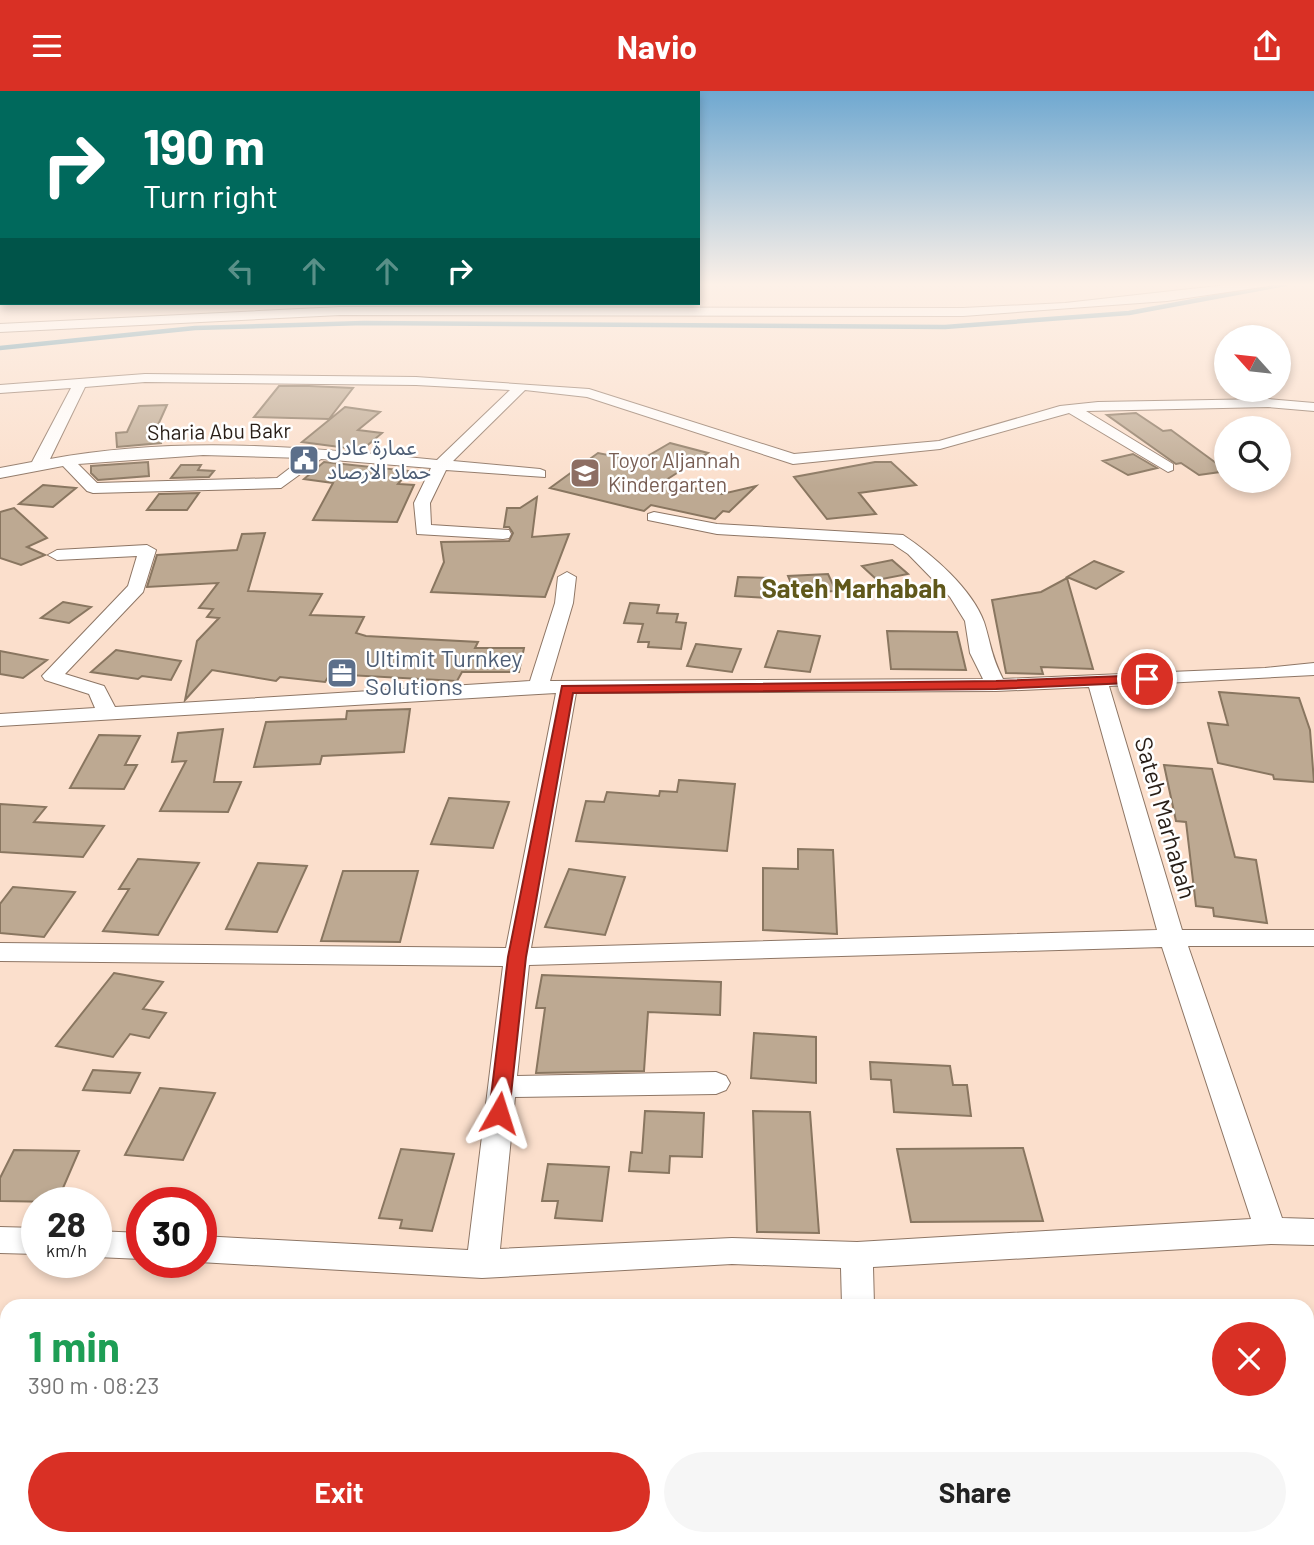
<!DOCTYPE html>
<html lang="en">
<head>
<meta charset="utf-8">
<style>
	:root { --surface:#fff; --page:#f6f6f6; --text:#222; --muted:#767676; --accent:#d93025 }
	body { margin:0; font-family:Barlow,"Noto Sans Arabic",sans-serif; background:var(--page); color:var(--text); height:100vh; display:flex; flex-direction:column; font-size:26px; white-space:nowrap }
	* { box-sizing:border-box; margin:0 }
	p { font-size:23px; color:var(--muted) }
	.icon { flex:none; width:38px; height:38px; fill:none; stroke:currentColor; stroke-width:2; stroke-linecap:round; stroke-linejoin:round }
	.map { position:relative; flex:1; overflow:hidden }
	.details { position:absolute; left:0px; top:1208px; width:1314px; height:247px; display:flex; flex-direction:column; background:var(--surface); border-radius:21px 21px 0 0; box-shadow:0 4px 10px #0003 }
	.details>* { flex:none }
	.hud { position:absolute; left:0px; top:0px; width:700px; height:214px; box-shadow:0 4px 10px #0003; background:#00695c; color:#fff; overflow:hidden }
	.needle { width:46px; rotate:297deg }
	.fabs { position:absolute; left:1214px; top:234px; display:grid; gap:14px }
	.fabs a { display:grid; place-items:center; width:77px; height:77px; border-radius:50%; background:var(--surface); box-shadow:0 4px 10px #0003; font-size:35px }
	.speed { position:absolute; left:21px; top:1096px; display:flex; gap:14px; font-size:35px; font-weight:700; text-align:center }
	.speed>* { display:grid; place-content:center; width:91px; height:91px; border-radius:50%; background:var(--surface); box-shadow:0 4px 10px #0003; line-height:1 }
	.speed small { font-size:18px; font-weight:400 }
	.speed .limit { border:10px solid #d22; background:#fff; color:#111 }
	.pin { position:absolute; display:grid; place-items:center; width:60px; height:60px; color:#fff; margin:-30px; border:4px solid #fff; border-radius:50%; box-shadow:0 2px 7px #0007 }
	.me { position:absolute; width:77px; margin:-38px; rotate:6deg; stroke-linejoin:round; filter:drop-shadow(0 0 5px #0008) }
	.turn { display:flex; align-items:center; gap:24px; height:147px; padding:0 28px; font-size:32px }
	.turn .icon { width:91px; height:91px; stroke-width:2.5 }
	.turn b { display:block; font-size:49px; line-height:60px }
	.lanes { display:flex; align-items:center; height:66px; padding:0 28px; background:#0003; justify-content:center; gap:35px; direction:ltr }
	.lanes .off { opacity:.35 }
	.round { display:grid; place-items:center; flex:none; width:74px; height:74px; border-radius:37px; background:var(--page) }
	.overview { display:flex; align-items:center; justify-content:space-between; height:119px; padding:0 28px }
	h1 { font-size:42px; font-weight:700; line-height:52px; color:#1e9e55 }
	.cta { display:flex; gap:14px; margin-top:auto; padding:14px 28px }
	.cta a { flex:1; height:80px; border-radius:42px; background:var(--accent); color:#fff; font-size:28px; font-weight:700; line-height:80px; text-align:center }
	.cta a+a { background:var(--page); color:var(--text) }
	header { display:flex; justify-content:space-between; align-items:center; height:91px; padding:0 28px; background:var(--accent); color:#fff; font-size:32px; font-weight:700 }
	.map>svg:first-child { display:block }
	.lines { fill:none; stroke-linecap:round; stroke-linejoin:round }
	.stream { stroke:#5995ab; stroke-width:4.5 }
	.building { fill:#bda992; stroke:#897660; stroke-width:2 }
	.minor-casing { stroke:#8e7665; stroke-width:2 }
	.minor { fill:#fff; fill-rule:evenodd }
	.route { fill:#d93025; stroke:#8d1f18; stroke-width:2 }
	.labels { text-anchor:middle; stroke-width:5; stroke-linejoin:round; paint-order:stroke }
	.far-street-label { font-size:21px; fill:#281e17; stroke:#fff }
	.far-service-label { font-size:21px; fill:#4e5e75; stroke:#fff; text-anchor:start }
	.far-education-label { font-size:21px; fill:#785e54; stroke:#fff; text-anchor:start }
	.service-label { font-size:24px; fill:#4e5e75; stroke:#fff; text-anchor:start }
	.street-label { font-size:24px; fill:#281e17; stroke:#fff }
	.far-district-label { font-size:26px; font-weight:bold; fill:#60581b; stroke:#fff }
</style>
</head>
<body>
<header><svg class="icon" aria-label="menu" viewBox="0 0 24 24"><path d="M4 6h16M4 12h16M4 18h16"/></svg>Navio<svg class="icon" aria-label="share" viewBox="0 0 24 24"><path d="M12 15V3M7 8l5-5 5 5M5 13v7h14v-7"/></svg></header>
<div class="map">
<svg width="1314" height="1454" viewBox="0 0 1314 1454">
	<rect width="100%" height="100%" fill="#fbdfcc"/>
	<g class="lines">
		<path class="stream" d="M0 257 195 237 364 232 945 236 1129 222 1290 192"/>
	</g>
	<path class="building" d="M279 295H309L353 297 329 328 254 326Z
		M167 314 158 334 161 352 117 356 116 342 127 341 139 315Z
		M345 316 380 321 358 339 382 342 362 359 302 351Z
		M1136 322 1163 340 1171 339 1227 380 1199 384 1181 372 1176 373 1107 324Z
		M670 352 708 362 663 391 722 403 756 395 729 421 723 420 715 428 651 414 644 420 550 397 598 362 639 370Z
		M1133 363 1157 377 1128 384 1103 370Z
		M148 371 149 385 98 389 91 382V375Z
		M324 371 409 380 398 393 414 394 397 431 313 429 333 392 304 388Z
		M875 371H891L916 394 859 402 876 423 827 428 794 386Z
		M181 374H201L198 379 214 380 209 386 171 387Z
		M43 394 76 397 53 416 19 413Z
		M199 402 187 419H147L159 403Z
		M537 406 532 446 569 443 545 506 431 501 444 471 441 451 509 450 513 442 509 436H504L507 417H520Z
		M14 417 47 447 27 456 45 464 21 474 0 467V421Z
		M265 442 248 500 322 503 310 524 364 526 356 542 366 545 478 551 475 557H524L519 581H462L457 590 330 583 325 591 280 586 276 590 212 579 185 609 197 550 219 527 207 526 213 518 199 517 218 492 147 496 157 464 237 459 242 443Z
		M892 469 908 483 877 489 862 475Z
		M1094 470 1123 481 1096 498 1067 486Z
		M828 483 836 500 795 502 788 485Z
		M738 486 770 487 767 507 735 505Z
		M1067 487 1093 578 1041 576 1043 583 1006 582 992 509 1041 501Z
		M63 511 91 516 69 532 41 527Z
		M630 512 659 514 657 522 678 523 676 531 686 532 681 558 648 556 649 551H638L643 533 624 532Z
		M778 540 820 545 810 581 765 576Z
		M887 540 957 541 966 579 891 578Z
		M696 553 741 558 732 581 687 575Z
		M116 559 181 570 171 589 142 585 138 588 91 581Z
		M0 560 47 569 23 587 0 583Z
		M1219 601 1299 607 1310 639 1314 691 1274 688 1273 684 1218 672 1208 632 1228 634Z
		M410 618 404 661 322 665 320 673 254 676 266 631 346 628 347 620Z
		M223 638 214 691H241L228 721 160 720 186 670 172 671 178 642Z
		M99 644 140 645 125 674H137L124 698 70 697Z
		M1164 674 1212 678 1235 766 1256 769 1267 832 1214 825 1213 817 1196 815 1186 731 1176 730Z
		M679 689 735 693 727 760 576 750 586 710 604 711 607 701 659 705 660 700 677 701Z
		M449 707 509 711 493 757 431 753Z
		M0 713 46 716 34 731 104 735 83 766 0 761Z
		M798 758 833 759 837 843 763 839V777L798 778Z
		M138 768 199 772 158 844 103 840 129 798H119Z
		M258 772 307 775 277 841 226 838Z
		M569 778 625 786 605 844 545 836Z
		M343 780H418L400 851 321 850Z
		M13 796 75 801 44 846 0 842V813Z
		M114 882 163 891 143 918 166 922 149 947 130 943 113 966 56 955Z
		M542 884 721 891 720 924 648 921 644 980 536 982 545 917H536Z
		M754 942 816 946V992L751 987Z
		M870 971 950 975 953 994H967L971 1025 894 1021 891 989 871 988Z
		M93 979 140 982 130 1002 83 999Z
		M160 997 215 1002 183 1069 125 1064Z
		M645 1020 704 1022 702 1066 670 1065 669 1082 629 1080 631 1061 642 1062Z
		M753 1020 810 1021 819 1142 757 1141Z
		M1023 1057 1043 1130 911 1131 897 1058Z
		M401 1058 454 1063 432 1140 400 1137 402 1129 379 1127Z
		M14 1059 79 1060 57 1111 0 1110V1087Z
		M548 1073 609 1076 602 1130 555 1127 558 1110H542Z"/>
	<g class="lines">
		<g class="minor-casing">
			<path id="minor" d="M1244 192H1274L1268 195 1167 210 963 225 340 224 0 241V233L340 216 963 217 1065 212Z
				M145 283 416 286 589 298 794 363 939 350 1060 315 1098 311 1268 308 1314 312V320L1268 316 1086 320 1173 373V379L1168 381 1069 322 940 358 793 373 587 306 525 299 453 370 540 378 545 380V386L446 379 430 412 431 434 509 439 511 443 509 447 503 448 417 443 414 412 431 377 321 368 281 397 93 402 87 400 63 375 0 387V377L32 371 71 297 0 302V294ZM145 291 416 294 510 299 437 369C309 356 178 344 50 368L85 296ZM203 364 303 367 277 387 97 392 78 373Z
				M654 421 717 433 903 444C932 463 972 498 984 531 991 553 991 565 1003 588L1265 577 1314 572V584L1109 595 1182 839H1314V855H1188L1282 1127 1314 1128V1154L1271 1153 873 1176 874 1214H842L841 1177 732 1173 482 1187 199 1171 201 1145 468 1159 503 875 0 870V852L506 857 556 602 0 635V623L95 617 89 603 45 589 42 585 128 495 137 465 57 469 48 464 57 459 147 454 156 459 143 501 65 583 104 595 115 616 530 590 555 512 558 486 567 481 576 486 573 512 550 590 983 588 970 562 965 530 950 506 908 463 893 453 717 443 648 429V423ZM1089 596 1157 839 531 857 576 602 996 600ZM1162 856 1251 1128 857 1151 732 1147 500 1158 515 1006 716 1003 726 999 730 992 726 985 716 981 517 985 529 874Z
				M0 1136 37 1137V1163L0 1162Z
				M96 1140 142 1142V1168L96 1166Z
				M844 1447H882V1454H844Z"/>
		</g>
		<use href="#minor" class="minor"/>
	</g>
	<linearGradient id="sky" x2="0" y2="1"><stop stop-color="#6fa8d0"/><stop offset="0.49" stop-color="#fdf1e8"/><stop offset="1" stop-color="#fdf1e8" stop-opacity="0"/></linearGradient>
	<rect width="1314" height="395" fill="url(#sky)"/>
	<path class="route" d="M1147 584 1154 588 1152 591 996 598 573 602 526 866 509 1022 506 1027H492L489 1022 508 866 562 595 996 590Z"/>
	<defs>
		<g id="civic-square" transform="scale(1.575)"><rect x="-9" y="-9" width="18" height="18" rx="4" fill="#5c6f8a" stroke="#fff"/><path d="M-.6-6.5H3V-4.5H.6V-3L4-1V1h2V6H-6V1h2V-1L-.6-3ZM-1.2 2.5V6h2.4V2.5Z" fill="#fff"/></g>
		<g id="school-square" transform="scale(1.575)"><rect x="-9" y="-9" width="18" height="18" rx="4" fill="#8d6e63" stroke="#fff"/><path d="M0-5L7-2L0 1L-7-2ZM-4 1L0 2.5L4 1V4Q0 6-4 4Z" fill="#fff"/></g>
		<g id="office-square" transform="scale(1.575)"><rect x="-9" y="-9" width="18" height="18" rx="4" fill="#5c6f8a" stroke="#fff"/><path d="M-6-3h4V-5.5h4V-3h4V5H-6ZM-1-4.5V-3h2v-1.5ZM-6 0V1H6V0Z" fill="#fff"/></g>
	</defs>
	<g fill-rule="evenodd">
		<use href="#civic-square" x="304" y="369"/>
		<use href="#school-square" x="585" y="382"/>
		<use href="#office-square" x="342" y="582"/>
	</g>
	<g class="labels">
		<g class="far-street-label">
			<text transform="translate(219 341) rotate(-1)" y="7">Sharia Abu Bakr</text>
		</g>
		<g class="far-service-label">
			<text x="327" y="364">عمارة عادل<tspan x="327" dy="24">حماد الارصاد</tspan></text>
		</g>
		<g class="far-education-label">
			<text x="608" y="377">Toyor Aljannah<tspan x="608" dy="24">Kindergarten</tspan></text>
		</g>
		<g class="service-label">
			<text x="365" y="576">Ultimit Turnkey<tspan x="365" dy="28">Solutions</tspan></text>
		</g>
		<g class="street-label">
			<text transform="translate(1165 727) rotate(74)" y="8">Sateh Marhabah</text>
		</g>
		<g class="far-district-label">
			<text x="854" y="507">Sateh Marhabah</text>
		</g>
	</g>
</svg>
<div class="fabs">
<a><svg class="needle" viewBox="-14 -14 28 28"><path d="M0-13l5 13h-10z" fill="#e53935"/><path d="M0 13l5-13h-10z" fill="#767676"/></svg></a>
<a><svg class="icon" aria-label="search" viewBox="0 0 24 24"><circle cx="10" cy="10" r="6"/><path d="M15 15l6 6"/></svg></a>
</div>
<div class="speed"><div>28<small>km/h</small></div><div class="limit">30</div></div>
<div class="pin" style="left:1147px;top:588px;background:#d93025"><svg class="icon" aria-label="arrive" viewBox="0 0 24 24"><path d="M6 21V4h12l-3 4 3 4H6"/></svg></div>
<svg class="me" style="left:499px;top:1022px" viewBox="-20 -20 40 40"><path d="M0-17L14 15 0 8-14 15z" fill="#d93025" stroke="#fff" stroke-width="4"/></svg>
<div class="hud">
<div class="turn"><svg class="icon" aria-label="right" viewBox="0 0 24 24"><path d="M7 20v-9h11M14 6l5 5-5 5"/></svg><div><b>190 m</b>Turn right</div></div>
<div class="lanes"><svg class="icon off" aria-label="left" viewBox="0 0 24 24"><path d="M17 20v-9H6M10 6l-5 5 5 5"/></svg><svg class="icon off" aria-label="ahead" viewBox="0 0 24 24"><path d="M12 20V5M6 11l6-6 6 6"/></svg><svg class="icon off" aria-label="ahead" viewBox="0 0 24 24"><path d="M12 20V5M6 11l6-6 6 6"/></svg><svg class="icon" aria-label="right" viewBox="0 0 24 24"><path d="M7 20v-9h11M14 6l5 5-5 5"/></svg></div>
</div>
<section class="details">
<div class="overview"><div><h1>1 min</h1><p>390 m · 08:23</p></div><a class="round" style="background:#d93025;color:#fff"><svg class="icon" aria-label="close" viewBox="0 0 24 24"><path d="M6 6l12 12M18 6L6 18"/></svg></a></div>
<div class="cta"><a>Exit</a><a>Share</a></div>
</section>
</div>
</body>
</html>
